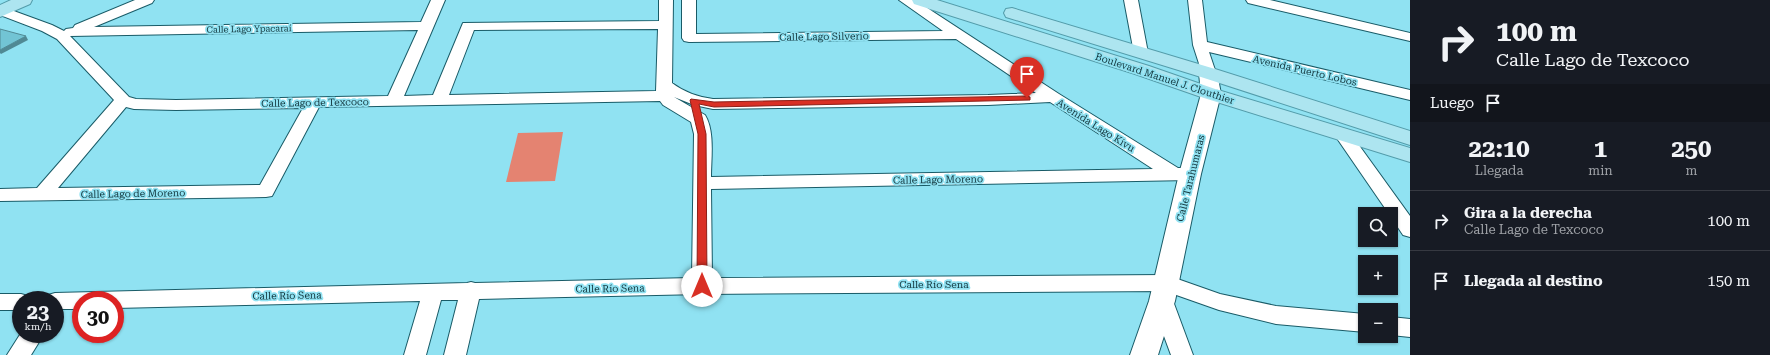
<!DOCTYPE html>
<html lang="es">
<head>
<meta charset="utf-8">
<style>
	:root { --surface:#171b24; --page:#242831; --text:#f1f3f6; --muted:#9ea1a6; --line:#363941 }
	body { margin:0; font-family:"Roboto Serif",serif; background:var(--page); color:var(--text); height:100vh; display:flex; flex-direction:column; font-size:15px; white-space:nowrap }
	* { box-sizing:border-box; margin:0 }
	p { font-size:13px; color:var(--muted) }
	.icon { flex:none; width:22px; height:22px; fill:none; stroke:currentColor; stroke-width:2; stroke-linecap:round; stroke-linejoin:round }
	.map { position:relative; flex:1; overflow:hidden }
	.sheet { display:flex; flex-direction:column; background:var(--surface); width:360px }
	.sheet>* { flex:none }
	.top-card { background:#171b24; color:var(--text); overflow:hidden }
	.tools { position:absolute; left:1358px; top:207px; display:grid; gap:8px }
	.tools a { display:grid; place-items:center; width:40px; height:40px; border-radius:0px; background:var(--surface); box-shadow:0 1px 3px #0004; font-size:20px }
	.speed { position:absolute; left:12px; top:291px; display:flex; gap:8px; font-size:20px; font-weight:700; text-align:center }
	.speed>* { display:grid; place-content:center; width:52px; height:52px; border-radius:50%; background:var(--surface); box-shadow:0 1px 3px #0004; line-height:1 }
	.speed small { font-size:10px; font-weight:400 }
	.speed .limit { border:6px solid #d22; background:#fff; color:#111 }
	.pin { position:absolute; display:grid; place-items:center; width:34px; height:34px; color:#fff; margin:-41px -17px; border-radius:50% 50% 50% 0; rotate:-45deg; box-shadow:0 0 4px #0007 }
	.pin .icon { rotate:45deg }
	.me { position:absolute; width:44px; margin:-22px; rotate:0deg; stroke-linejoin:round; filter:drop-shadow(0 0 3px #0008) }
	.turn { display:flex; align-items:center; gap:14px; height:84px; padding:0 20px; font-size:18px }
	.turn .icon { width:52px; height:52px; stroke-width:2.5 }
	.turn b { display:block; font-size:28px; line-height:34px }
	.then { display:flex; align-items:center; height:38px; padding:0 20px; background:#0003; gap:8px; font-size:15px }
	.eta { display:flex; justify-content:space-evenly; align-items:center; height:68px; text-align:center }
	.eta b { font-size:24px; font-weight:700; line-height:28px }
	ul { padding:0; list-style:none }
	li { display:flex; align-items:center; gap:12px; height:60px; padding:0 20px; border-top:1px solid var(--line) }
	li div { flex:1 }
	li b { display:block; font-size:15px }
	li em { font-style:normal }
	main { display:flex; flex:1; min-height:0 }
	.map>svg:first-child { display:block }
	.green { fill:#e48371 }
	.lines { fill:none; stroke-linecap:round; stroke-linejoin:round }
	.street-casing { stroke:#195b67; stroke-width:2 }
	.secondary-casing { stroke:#195b67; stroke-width:2 }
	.primary-casing { stroke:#539caa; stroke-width:2 }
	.street { fill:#fff; fill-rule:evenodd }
	.secondary { fill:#fff; fill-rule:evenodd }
	.primary { fill:#ade5f0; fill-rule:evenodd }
	.shaded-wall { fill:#508994 }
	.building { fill:#72c4d4; stroke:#508994 }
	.route { fill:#d93025; stroke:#8d1f18 }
	.labels { text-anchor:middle; stroke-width:3.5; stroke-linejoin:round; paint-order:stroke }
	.far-street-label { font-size:9px; fill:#12353c; stroke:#90e2f2 }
	.street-label { font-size:10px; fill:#12353c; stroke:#90e2f2 }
</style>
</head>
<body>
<main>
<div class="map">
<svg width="1410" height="355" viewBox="0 0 1410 355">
	<rect width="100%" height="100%" fill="#90e2f2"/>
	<path class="green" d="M563 132 555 181 506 182 518 133Z"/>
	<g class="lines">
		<g class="street-casing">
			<path id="street" d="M135 0H154L152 3 94 27 421 22 431 0H445L404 96 433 95 463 23 659 21V0H673L672 83C684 92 698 97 713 99L988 95 1036 93 956 39 689 42 684 41 682 38V0H696V34L943 31 899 0H915L1059 94 1178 168H1190L1196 170 1199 174 1196 178 1190 180 711 189 712 278 1166 275 1220 294 1276 306 1365 314V332L1276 324 1219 310 1165 291 702 294 479 299 466 355H444L458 300H441L426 355H404L420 301 115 308V300H81V309H55V300H45L48 295 55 293 467 283 471 282 475 283 692 278 694 134 691 122 663 105 660 101 319 107 272 196 266 197 0 201V189L37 188 114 100 57 39 42 31 0 15V6L52 25 64 31 66 29 73 28 75 25ZM658 29 656 91 449 95 474 30ZM418 30 388 96 176 100 136 99 129 97 70 36ZM674 97 694 105 713 109 988 105 1050 102 1153 169 711 177C711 158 715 131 705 115ZM126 107 134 109 176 110 303 108 260 185 58 188Z
				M1124 0H1138L1148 53 1146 56 1141 57 1136 56 1134 53Z
				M1188 0H1202L1207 42 1410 90V100L1209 52 1216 73 1213 76 1208 78 1203 76 1193 45Z
				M1246 0H1270L1410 33V41L1248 3Z
				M1342 129 1348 130 1410 216V237L1403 235 1391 217V214H1389L1334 134 1336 130Z
				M1162 293 1169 295 1173 301 1193 355H1171L1151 301 1155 295Z
				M0 294H21L28 296 31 300H21V310H0Z
				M1391 317 1410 319V337L1391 335Z
				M21 333 44 334 31 355H7Z"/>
		</g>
		<g class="secondary-casing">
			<path id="secondary" d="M1208 67 1215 69 1217 73 1221 94 1201 174 1175 301 1158 355H1130L1149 301 1179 174 1201 94 1199 73 1201 69Z"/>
		</g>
		<g class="primary-casing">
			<path id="primary" d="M11 0H32L30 4 0 17V5Z
				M912 0H937L1149 66 1218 90 1410 148V162L1204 98 1135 74 914 4Z
				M1012 8 1215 69 1410 131V145L1201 77 1006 17 1004 13 1006 9Z"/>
		</g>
		<use href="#street" class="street"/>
		<use href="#secondary" class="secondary"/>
		<use href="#primary" class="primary"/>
	</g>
	<path class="shaded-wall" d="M26 36 28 40 1 54 0 53V50Z"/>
	<path class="building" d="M0 29 26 36 0 50Z"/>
	<path class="route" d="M1027 96 1030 97V100L714 107 699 104 706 134 707 286 706 289H698L697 286 698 134 690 100 691 99 714 102Z"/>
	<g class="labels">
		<g class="far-street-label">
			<text transform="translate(249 29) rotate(-1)" y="3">Calle Lago Ypacaraí</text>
		</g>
		<g class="street-label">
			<text transform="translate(824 36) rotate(-1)" y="4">Calle Lago Silverio</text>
			<text transform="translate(1305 70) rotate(13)" y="4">Avenida Puerto Lobos</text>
			<text transform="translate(1165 78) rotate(18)" y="4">Boulevard Manuel J. Clouthier</text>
			<text transform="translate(315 102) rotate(-1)" y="4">Calle Lago de Texcoco</text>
			<text transform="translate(1096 125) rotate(32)" y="4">Avenida Lago Kivu</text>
			<text transform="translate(1190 178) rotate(-76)" y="4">Calle Tarahumaras</text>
			<text transform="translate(938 179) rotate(-1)" y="4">Calle Lago Moreno</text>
			<text transform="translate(133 193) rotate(-1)" y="4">Calle Lago de Moreno</text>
			<text x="934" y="288">Calle Río Sena</text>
			<text transform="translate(610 288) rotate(-1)" y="4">Calle Río Sena</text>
			<text transform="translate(287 295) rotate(-1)" y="4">Calle Río Sena</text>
		</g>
	</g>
</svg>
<div class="tools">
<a><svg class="icon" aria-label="search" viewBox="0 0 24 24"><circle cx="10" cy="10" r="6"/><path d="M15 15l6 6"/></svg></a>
<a>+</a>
<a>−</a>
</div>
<div class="speed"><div>23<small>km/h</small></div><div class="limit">30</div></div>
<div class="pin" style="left:1027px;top:98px;background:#d93025"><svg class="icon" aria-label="arrive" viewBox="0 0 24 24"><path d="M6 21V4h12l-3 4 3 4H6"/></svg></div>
<svg class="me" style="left:702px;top:286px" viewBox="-20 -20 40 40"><circle r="19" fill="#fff"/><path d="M0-13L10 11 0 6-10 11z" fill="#d93025"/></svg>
</div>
<section class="sheet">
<div class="top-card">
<div class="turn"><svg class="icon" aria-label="right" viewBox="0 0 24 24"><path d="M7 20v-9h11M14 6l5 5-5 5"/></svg><div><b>100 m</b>Calle Lago de Texcoco</div></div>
<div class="then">Luego<svg class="icon" aria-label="arrive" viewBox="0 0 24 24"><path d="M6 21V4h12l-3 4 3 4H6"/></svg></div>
</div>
<div class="eta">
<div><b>22:10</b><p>Llegada</p></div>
<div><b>1</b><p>min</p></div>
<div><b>250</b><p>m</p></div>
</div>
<ul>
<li><svg class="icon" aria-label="right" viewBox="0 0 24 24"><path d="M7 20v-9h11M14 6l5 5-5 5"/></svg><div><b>Gira a la derecha</b><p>Calle Lago de Texcoco</p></div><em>100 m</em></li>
<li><svg class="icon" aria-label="arrive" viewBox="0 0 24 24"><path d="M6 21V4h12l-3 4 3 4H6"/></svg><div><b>Llegada al destino</b></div><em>150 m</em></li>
</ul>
</section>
</main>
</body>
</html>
